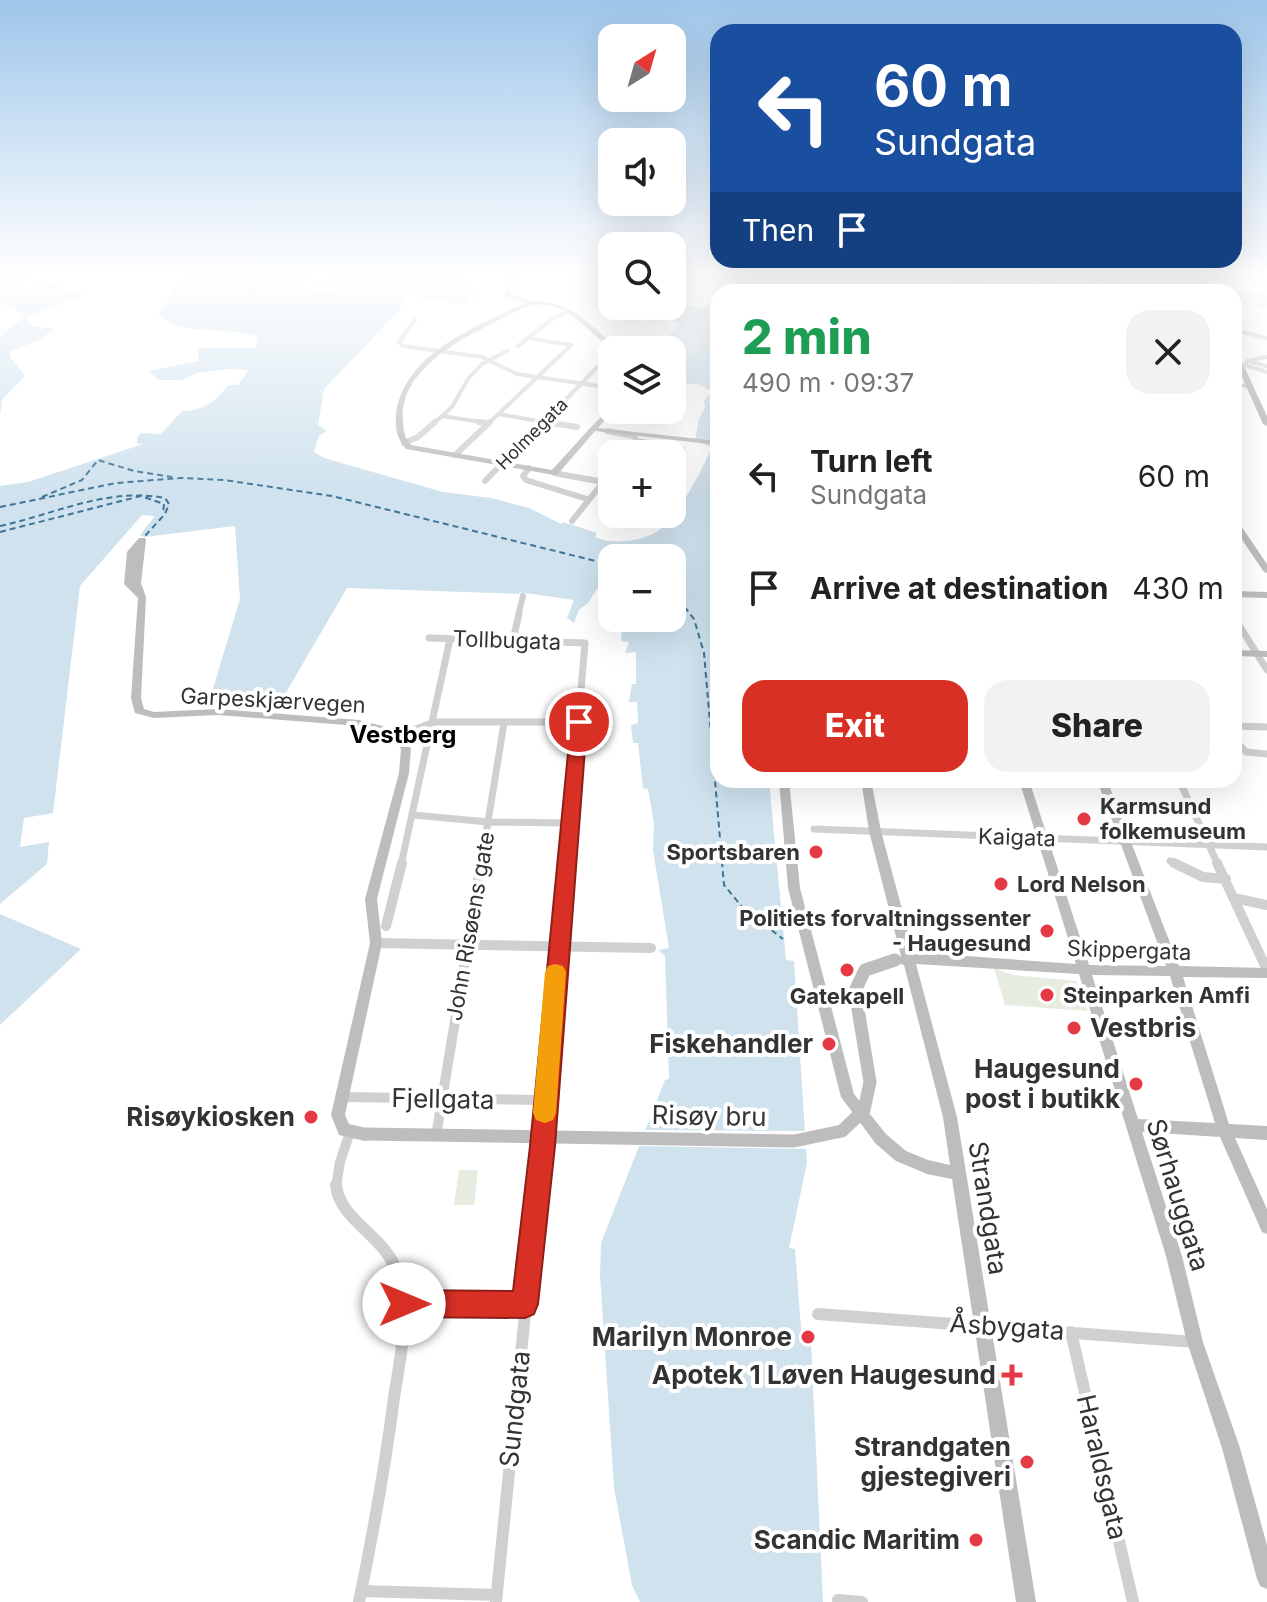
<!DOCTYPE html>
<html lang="en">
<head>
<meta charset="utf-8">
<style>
	:root { --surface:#fff; --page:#f2f2f2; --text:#222; --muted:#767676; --accent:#d93025 }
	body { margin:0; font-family:Inter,sans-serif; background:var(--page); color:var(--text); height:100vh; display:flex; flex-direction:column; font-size:30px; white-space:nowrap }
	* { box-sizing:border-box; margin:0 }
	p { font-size:26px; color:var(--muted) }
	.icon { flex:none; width:44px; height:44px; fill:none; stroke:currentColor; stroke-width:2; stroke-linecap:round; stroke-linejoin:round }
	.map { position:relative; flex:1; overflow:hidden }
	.drawer { position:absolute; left:710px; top:284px; width:532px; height:504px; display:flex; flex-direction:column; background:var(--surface); border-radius:24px; box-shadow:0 8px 32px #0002 }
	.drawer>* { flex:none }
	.hud { position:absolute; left:710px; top:24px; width:532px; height:244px; border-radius:24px; box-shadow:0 8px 32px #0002; background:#1a4fa0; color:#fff; overflow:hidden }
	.needle { width:52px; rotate:37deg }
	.controls { position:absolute; left:598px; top:24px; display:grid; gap:16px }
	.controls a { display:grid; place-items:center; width:88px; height:88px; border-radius:16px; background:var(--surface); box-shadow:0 8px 32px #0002; font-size:40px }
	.pin { position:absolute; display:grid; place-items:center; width:68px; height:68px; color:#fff; margin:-34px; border:4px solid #fff; border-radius:50%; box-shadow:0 2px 8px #0007 }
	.me { position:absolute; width:88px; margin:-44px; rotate:90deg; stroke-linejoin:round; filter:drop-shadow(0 0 6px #0008) }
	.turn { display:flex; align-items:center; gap:28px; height:168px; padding:0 32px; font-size:36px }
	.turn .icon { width:104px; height:104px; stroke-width:2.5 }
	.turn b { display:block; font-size:56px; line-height:68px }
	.then { display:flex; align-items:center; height:76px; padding:0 32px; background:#0003; gap:16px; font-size:30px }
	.round { display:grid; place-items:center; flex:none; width:84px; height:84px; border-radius:24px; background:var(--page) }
	.summary { display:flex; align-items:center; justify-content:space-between; height:136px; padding:0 32px }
	h1 { font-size:48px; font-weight:800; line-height:60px; color:#1e9e55 }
	.primary-button { display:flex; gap:16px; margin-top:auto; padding:16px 32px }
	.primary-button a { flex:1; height:92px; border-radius:24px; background:var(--accent); color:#fff; font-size:32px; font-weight:800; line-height:92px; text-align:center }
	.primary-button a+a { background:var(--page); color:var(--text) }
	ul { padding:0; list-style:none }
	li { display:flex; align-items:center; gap:24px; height:112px; padding:0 32px }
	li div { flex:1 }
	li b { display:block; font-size:30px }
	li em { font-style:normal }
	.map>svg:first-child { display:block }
	.green { fill:#e6ecdf }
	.water { fill:#cfe2ee }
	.pier { fill:#fff }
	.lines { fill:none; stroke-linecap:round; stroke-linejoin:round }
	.ferry { stroke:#3f7597; stroke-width:2; stroke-dasharray:6 4; stroke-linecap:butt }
	.street-far4 { stroke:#d0d0d0; stroke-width:4 }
	.street-far3 { stroke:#d0d0d0; stroke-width:6 }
	.street-far2 { stroke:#d0d0d0; stroke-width:7 }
	.street-far1 { stroke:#d0d0d0; stroke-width:10 }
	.street { stroke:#d0d0d0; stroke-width:12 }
	.secondary { fill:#bdbdbd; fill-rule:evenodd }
	.primary { fill:#ababab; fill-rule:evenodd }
	.secondary-bridge { stroke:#bdbdbd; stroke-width:13 }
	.route { fill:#d93025; stroke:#8d1f18; stroke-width:2 }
	.slow { fill:#f59e0b }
	.poi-dot { fill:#e63946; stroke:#fff; stroke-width:3 }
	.labels { text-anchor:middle; stroke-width:8; stroke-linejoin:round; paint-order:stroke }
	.far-street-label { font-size:18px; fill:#333; stroke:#fff }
	.street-label { font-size:22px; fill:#333; stroke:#fff }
	.poi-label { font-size:22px; font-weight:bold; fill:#333; stroke:#fff; text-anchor:start }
	.neighbourhood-label { font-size:24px; font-weight:bold; fill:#000; stroke:#fff }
	.near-poi-label { font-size:26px; font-weight:bold; fill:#333; stroke:#fff; text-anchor:end }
	.near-street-label { font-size:26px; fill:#333; stroke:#fff }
</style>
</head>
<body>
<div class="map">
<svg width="1267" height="1602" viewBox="0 0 1267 1602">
	<rect width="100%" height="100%" fill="#fff"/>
	<path class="green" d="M1216 287 1267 291V307L1234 304V292H1218Z
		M994 968 1014 975 1076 981 1088 1011 1005 1005Z
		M459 1170H478L474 1205H454Z"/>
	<path class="water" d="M0 274H36L21 286 22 289 59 282 67 290 89 293 26 317 33 327 56 328 37 341 10 351V357L25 376 2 400 0 415V337L23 317 14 306 0 304Z
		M196 274H312L314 278 303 280 304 286 310 291 345 295 349 288C337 290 325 285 313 282L350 274H458L467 277 460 280 467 282 464 284 481 289 477 293 480 295 468 299 470 301 466 305 417 298 436 283 404 299 398 312 324 389 318 425 327 431 319 436 314 452 324 458 443 492 491 498 529 508 561 524 563 522 597 533 595 537C614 546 646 541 662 528 677 517 706 465 711 447L695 441 699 418 705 408 704 400 711 393 715 398 714 392 697 384H672V350H652H656L679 324 647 306H672V303L706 308 717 291 714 289C721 269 747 272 766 275L751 292H718V780H769L786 960 794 961 807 1163 789 1248 795 1249 802 1341 811 1342 823 1602H640L632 1585 614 1488 600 1275 601 1243 665 1080 669 1079 665 956 658 950 669 948 653 850 654 823 648 789 643 788 638 743H633L631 725 638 723 637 702H629L632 684H636V652L625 653 629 642 621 641 623 618H672V558H612V585L596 590 589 602 579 610 574 623 567 618 574 600 518 592 523 594 347 588 277 708 212 704V692L240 599 235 526 144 537 140 535 155 516 142 515 80 586 53 813 24 818 20 847 49 842 47 864 0 904V486L28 482 143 444 137 443V437L141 433 161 434 182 411C202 411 217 401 228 385H238L249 370 227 369 197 373 182 380H160L148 371 199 361 197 348H255L258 337C226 325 180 338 158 313L177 286Z
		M0 914 81 949 0 1025Z"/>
	<path class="pier" d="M641 1130 809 1131 810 1149 635 1146Z"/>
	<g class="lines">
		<path class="ferry" d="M42 497 82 480 98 460 134 471 172 477
			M0 507 116 483 181 478 224 480 332 496 612 565
			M0 526C55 514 108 487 165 498L169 504 165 514 144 537
			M0 532 141 496 164 504 163 514
			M672 591 694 619 704 653 724 885 743 908 783 939"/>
		<path class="street-far4" d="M505 274 515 280 506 295 532 303
			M946 274 1012 292
			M1170 274 1193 278
			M1087 277 1127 285
			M1088 277 1101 292
			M1197 279 1267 283
			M803 292 812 283 858 291
			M929 292 968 279
			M1165 292 1191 283 1193 278
			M415 320 399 342 403 346 482 357 517 374 612 388
			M1234 330 1267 338
			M533 339 571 345
			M518 346 555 317 569 311
			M1252 362 1267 366
			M1245 365 1247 361 1267 357
			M1245 365 1267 372
			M498 414 556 424
			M442 416 488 423
			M433 424 452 407 468 379 482 364 507 351
			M488 424 571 345
			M542 424 612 352"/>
		<path class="street-far3" d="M479 422 488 423
			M544 422 577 427
			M607 431 634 436 637 441 682 449 676 474
			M404 443 418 437 435 422
			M626 454 637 441
			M455 455 490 422
			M529 468 523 476 526 480 587 499
			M554 473 603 482
			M485 481 543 422
			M572 521 612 471
			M518 616 523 596"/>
		<path class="street-far2" d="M1234 617 1267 670
			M429 638 585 643 566 865
			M513 640 519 614
			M1234 726 1267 727
			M398 736 434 722H579
			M1234 739 1246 752 1267 754
			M971 780 1025 783
			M1179 780 1218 865
			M414 815 488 822 570 823
			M814 829 1267 847
			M1170 861 1178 865
			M401 865 450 639
			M481 865 504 723"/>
		<path class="street-far1" d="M1174 863 1203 877 1226 879
			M1217 863 1267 970
			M1234 898 1267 905
			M386 926 402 863
			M376 943 651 948
			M342 1097 545 1100
			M437 1130 481 863
			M336 1187 340 1162 350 1132
			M538 1187 566 863"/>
		<path class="street" d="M336 1185C340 1223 388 1235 399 1278 410 1318 400 1358 394 1398 385 1467 373 1534 359 1602
			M404 1304H525
			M818 1314 1195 1342
			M1071 1332 1133 1602
			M362 1591 497 1595
			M838 1600 862 1602
			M496 1602 538 1185"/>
		<path class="secondary" d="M1009 274H1019L1094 292H1084Z
			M533 301C571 300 593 328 620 350H613C592 336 574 309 548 305 529 302 513 313 497 321 457 341 398 371 403 423 404 433 405 439 411 445L552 470 590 428 612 406V410H614L598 428 718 441V445L595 431 557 475H554L406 449C397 439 395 428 396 415 402 364 452 338 493 318 506 312 519 305 533 301Z
			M1234 382 1252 386 1249 388 1234 386Z
			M1234 520H1237L1267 564V573L1264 572 1234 528Z
			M139 538H145L146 540 141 583 146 597 141 698 144 709 154 712 218 709 359 720 394 729 411 748 409 773 377 899 382 943 345 1115 349 1124 370 1129 372 1134 370 1139 365 1141 339 1135 331 1115 370 943 365 899 399 773 401 749 386 733 359 726 218 715 154 718 135 713 131 698 138 598 124 584 127 552Z
			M1234 591 1267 592V598L1234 597Z
			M1234 650 1267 651V657L1234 656Z
			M779 780H789L800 888 854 1094 886 1134 906 1151 928 1160 950 1165 943 1117 904 965 900 964 898 960 901 956 869 831 861 780H871L881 831 914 954 924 953 1076 964 1019 780H1029L1089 965 1166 966 1097 780H1107L1179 966 1267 968V978L1183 977 1229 1124 1267 1126V1140L1235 1138 1267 1209V1234L1262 1232 1220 1137 1142 1132 1182 1256 1203 1342 1240 1448 1267 1545V1589L1260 1586 1257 1579 1222 1448 1187 1342 1166 1256 1079 974 916 964 957 1117 1036 1602H1016L952 1179 927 1174 896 1161 876 1144 841 1097 788 888ZM1092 975 1170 976 1215 1123 1138 1119Z"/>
		<path class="primary" d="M1198 274H1204L1211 292H1205Z
			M1234 349 1237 351 1267 416V426L1263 424 1234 359Z"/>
		<path class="secondary-bridge" d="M365 1134 794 1141 842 1131 864 1110 870 1082 855 991 865 970 895 960"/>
	</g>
	<linearGradient id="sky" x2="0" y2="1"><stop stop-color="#9ec6ea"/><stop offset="0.55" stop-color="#fff"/><stop offset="1" stop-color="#fff" stop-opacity="0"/></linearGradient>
	<rect width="1267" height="498" fill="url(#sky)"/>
	<path class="route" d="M579 717 587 722 555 1146 538 1304 534 1314 525 1318 404 1317 394 1313 390 1304 394 1294 404 1290 513 1291 530 1146 571 722Z"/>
	<path class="slow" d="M555 964 563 966 566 972 556 1113 553 1120 545 1123 536 1120 533 1113 545 972 548 966Z"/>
	<g class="poi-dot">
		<circle cx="1084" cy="819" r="8"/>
		<circle cx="816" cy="852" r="8"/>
		<circle cx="1001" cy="884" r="8"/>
		<circle cx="1047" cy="931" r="8"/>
		<circle cx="847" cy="970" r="8"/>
		<circle cx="1047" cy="995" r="8"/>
		<circle cx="1074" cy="1028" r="8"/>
		<circle cx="829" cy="1044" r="8"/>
		<circle cx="1136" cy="1084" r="8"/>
		<circle cx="311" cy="1117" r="8"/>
		<circle cx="808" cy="1337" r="8"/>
		<path d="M1008 1363h8v8h8v8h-8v8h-8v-8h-8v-8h8z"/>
		<circle cx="1027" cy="1462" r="8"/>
		<circle cx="976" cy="1540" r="8"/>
	</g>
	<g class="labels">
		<g class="far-street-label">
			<text transform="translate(532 434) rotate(-45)" y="6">Holmegata</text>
		</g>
		<g class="street-label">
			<text transform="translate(507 640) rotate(2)" y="8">Tollbugata</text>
			<text transform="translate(273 700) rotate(3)" y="8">Garpeskjærvegen</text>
			<text transform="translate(1017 837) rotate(2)" y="8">Kaigata</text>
			<text transform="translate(470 926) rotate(-80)" y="8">John Risøens gate</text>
			<text transform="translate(1129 950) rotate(2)" y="8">Skippergata</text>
		</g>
		<g class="poi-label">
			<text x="1100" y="814">Karmsund<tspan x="1100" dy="25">folkemuseum</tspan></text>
			<text x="800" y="860" text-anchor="end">Sportsbaren</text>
			<text x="1017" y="892">Lord Nelson</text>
			<text x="1031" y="926" text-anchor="end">Politiets forvaltningssenter<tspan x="1031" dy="25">- Haugesund</tspan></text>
			<text x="1063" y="1003">Steinparken Amfi</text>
			<text x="847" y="1004" text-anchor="middle">Gatekapell</text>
		</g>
		<g class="neighbourhood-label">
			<text x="403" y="743">Vestberg</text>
		</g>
		<g class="near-poi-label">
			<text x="1090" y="1037" text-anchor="start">Vestbris</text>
			<text x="813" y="1053">Fiskehandler</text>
			<text x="1120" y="1078">Haugesund<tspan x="1120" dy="30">post i butikk</tspan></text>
			<text x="295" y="1126">Risøykiosken</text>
			<text x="792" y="1346">Marilyn Monroe</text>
			<text x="996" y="1384">Apotek 1 Løven Haugesund</text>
			<text x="1011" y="1456">Strandgaten<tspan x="1011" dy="30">gjestegiveri</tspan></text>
			<text x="960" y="1549">Scandic Maritim</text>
		</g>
		<g class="near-street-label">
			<text transform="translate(443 1099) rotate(1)" y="9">Fjellgata</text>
			<text transform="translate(709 1116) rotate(1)" y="9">Risøy bru</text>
			<text transform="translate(1178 1195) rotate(73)" y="9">Sørhauggata</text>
			<text transform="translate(988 1208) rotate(81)" y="9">Strandgata</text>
			<text transform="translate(1007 1327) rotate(4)" y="9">Åsbygata</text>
			<text transform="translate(515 1409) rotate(-84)" y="9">Sundgata</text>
			<text transform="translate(1102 1467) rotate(77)" y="9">Haraldsgata</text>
		</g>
	</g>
</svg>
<div class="controls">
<a><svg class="needle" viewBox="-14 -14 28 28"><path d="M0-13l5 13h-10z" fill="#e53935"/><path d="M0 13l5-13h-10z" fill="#767676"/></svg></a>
<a><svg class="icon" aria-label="sound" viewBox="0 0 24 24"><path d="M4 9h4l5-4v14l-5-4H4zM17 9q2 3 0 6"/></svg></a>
<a><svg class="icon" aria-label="search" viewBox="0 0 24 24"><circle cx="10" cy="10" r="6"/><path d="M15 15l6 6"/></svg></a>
<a><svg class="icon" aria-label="layers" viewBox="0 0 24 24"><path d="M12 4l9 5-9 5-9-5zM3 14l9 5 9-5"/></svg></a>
<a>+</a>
<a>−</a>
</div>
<div class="pin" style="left:579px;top:722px;background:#d93025"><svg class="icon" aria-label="arrive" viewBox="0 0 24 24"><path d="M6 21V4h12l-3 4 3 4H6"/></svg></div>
<svg class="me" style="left:404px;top:1304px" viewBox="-20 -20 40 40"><circle r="19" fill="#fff"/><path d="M0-13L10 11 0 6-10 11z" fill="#d93025"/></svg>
<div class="hud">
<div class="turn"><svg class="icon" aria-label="left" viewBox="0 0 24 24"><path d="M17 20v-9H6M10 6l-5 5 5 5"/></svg><div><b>60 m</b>Sundgata</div></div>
<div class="then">Then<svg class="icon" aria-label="arrive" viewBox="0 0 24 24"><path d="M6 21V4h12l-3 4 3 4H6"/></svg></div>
</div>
<section class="drawer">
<div class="summary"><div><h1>2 min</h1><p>490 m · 09:37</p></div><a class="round"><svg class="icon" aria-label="close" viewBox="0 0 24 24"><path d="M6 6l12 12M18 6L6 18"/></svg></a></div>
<ul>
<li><svg class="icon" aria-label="left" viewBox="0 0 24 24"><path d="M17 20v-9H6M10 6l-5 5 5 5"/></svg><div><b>Turn left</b><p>Sundgata</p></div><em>60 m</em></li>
<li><svg class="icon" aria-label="arrive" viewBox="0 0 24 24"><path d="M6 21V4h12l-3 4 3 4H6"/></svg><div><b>Arrive at destination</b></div><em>430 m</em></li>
</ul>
<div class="primary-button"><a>Exit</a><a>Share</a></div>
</section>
</div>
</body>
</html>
